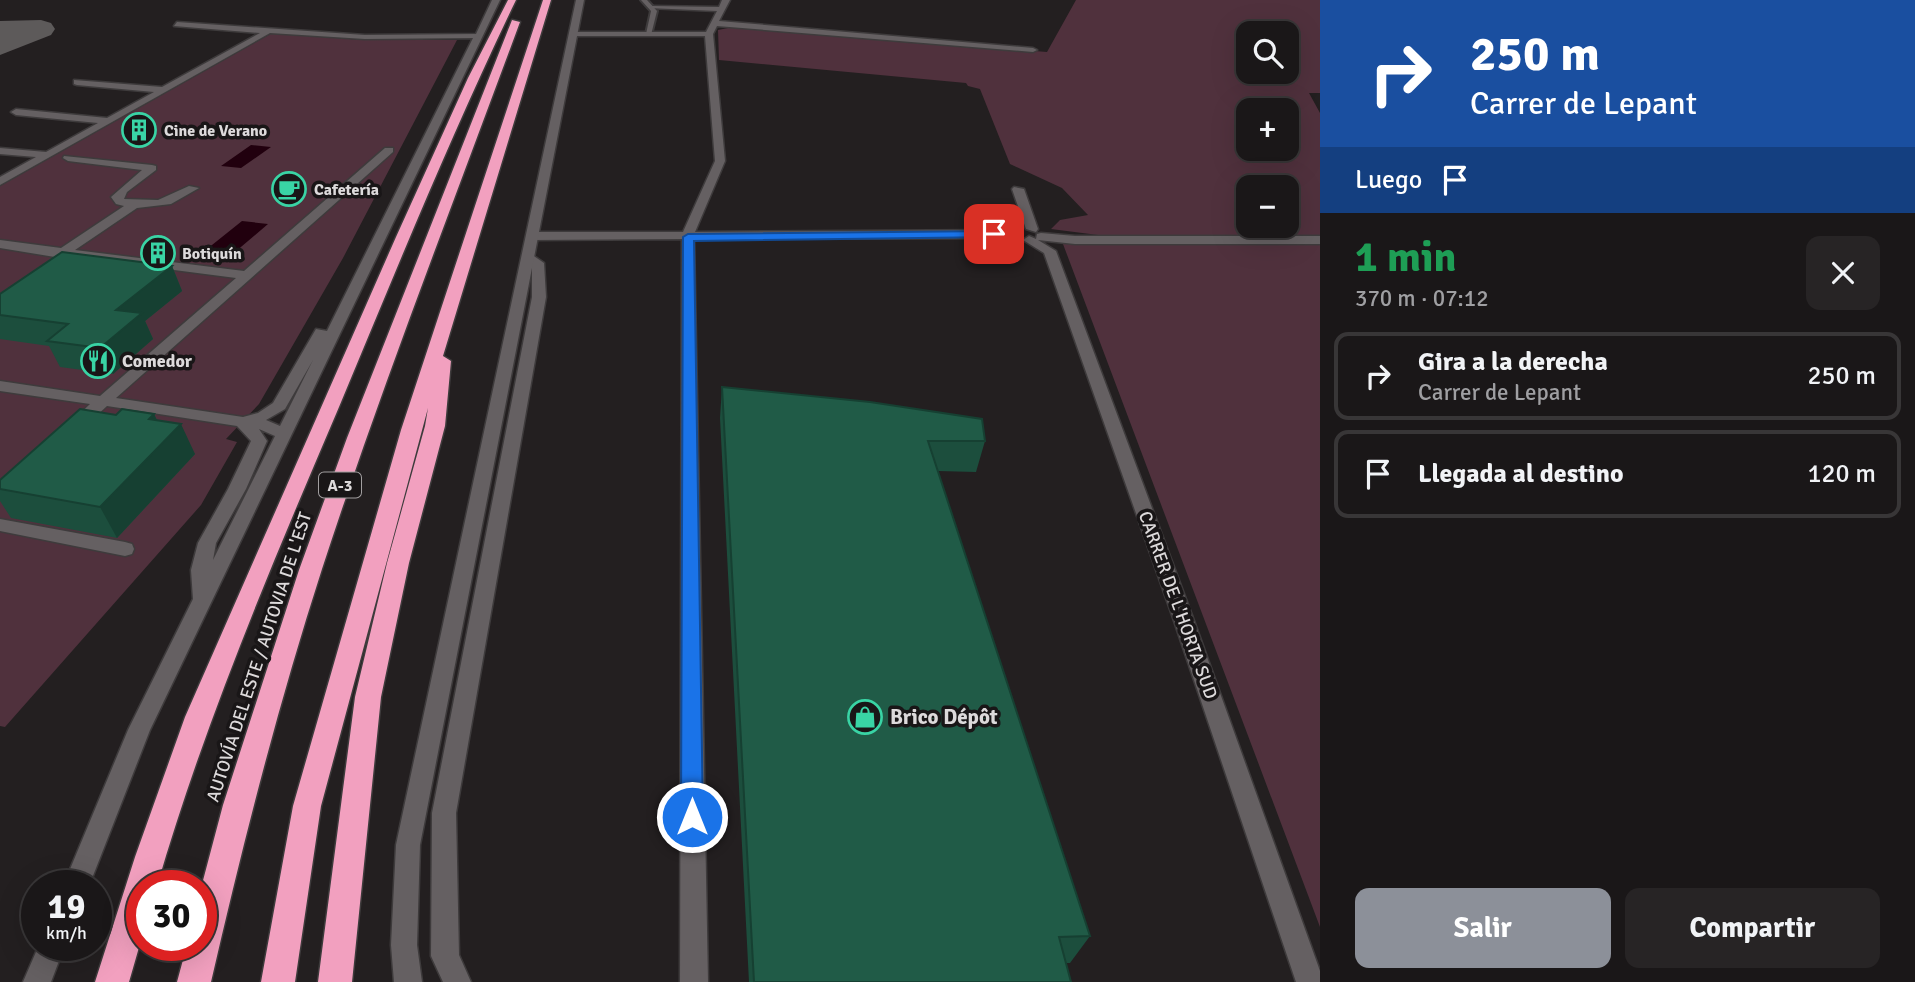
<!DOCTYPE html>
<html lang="es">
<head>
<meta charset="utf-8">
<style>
	:root { --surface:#1a1718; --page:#272425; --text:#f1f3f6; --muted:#9f9fa2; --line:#383637; --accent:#8c9099 }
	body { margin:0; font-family:Signika,sans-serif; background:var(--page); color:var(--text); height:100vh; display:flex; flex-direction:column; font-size:26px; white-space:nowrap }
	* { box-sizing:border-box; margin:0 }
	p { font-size:23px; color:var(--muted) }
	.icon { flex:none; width:38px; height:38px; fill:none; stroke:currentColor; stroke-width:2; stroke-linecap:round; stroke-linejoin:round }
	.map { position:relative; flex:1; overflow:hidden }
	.side { display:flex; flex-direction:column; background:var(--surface); width:595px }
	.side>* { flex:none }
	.banner { background:#1a4fa0; color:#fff; overflow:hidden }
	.tools { position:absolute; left:1236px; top:21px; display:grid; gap:14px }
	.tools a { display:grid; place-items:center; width:63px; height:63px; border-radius:14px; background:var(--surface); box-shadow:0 7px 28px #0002,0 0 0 2px var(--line); font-size:35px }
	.speed { position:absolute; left:21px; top:870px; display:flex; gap:14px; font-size:35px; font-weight:700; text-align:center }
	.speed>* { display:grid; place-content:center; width:91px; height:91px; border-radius:50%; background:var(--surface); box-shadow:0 7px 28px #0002,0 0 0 2px var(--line); line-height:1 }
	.speed small { font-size:18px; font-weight:400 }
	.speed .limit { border:10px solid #d22; background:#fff; color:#111 }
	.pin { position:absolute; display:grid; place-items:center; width:60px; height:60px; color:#fff; margin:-30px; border-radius:14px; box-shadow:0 4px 10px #0006 }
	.me { position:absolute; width:77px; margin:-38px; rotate:0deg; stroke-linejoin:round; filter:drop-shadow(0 0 5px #0008) }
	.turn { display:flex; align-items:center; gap:24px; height:147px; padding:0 35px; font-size:32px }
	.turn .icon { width:91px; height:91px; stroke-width:2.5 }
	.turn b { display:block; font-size:49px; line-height:60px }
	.then { display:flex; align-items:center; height:66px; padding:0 35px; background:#0003; gap:14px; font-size:26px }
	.round { display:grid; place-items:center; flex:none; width:74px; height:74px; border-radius:14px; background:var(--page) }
	.head { display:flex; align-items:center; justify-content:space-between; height:119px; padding:0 35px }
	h1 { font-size:42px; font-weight:700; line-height:52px; color:#1e9e55 }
	.action { display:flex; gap:14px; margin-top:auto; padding:14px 35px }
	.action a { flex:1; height:80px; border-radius:14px; background:var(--accent); color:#fff; font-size:28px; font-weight:700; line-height:80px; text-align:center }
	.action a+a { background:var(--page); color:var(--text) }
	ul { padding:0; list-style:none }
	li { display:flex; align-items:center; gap:21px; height:88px; margin:0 14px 10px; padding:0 21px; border:4px solid var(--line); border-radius:14px }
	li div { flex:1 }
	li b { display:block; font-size:26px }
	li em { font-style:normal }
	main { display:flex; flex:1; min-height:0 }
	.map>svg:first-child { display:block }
	.green { fill:#50313d; fill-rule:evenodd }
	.water { fill:#21000e }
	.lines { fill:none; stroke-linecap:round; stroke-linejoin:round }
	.taxiway { fill:#5d5a5a; fill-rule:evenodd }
	.pedestrian-casing { stroke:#3e3b3c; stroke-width:4 }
	.minor-casing { stroke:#3e3b3c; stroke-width:3 }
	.tertiary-casing { stroke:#3e3b3c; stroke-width:3 }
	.motorway-casing { stroke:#3e3b3c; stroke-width:3 }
	.pedestrian { fill:#656062; fill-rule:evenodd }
	.minor { fill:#656062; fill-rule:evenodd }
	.tertiary { fill:#656062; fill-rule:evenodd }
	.motorway { fill:#f2a0bf; fill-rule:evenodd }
	.wall { fill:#1c4e3d }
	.shaded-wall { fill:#164032 }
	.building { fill:#205b47; stroke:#164032; stroke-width:2 }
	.route { fill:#1a73e8; stroke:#114b97; stroke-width:2 }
	.labels { text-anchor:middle; stroke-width:7; stroke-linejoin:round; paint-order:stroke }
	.far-poi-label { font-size:16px; font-weight:bold; fill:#dddadb; stroke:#191617; text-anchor:start }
	.shield { fill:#191617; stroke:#a29fa0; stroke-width:2 }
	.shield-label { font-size:16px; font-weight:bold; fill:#dddadb }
	.poi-label { font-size:18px; font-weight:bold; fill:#dddadb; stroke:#191617; text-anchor:start }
	.street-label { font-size:18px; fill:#dddadb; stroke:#191617 }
	.near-poi-label { font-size:21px; font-weight:bold; fill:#dddadb; stroke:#191617; text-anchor:start }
</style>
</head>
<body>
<main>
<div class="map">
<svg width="1320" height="982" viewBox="0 0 1320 982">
	<rect width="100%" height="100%" fill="#231f20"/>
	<path class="green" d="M1076 0H1320V93H1309L1320 113V235H1098L1051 229 1060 220 1088 215 1062 188 1010 164 980 89 968 86 966 83 719 60 718 30 738 26 1047 52ZM1248 33H1286V72H1248ZM1248 110H1286V149H1248ZM1248 187H1286V226H1248Z
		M272 33 362 40H457L343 258 259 404 226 439 237 442 201 505 5 727 0 726V186Z
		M1320 243V927L1063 244Z"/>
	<path class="water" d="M251 145 271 147 241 168 221 166Z
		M242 221 268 224 235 252 207 249Z"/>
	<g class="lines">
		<path class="taxiway" d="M41 20 51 23 55 29 51 35 0 55V21Z"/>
		<g class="pedestrian-casing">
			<path id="pedestrian" d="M641 0H647L657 11 651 35 646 34 651 11Z"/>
		</g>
		<g class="minor-casing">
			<path id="minor" d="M492 0H500L150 730 89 886H63L128 730 193 599 191 570 198 543 228 489 251 441 237 426 107 406 81 430 75 431 67 426 90 404 0 391V381L100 396 236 278 66 256 61 258 0 248V240L61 248 124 206 116 204 111 197 142 170 68 161 63 158 64 156 152 165 156 166V170L127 192 124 199 158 200 189 186 199 188 171 204 137 208 75 250 244 271 385 148H393V152L116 398 243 417 258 413 273 403 316 329 327 331 473 38 365 39 270 33 0 185V177L36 157 0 154V148L46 152 98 123 16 115 11 112 16 109 107 118 154 92 77 85 74 84V80L162 87 260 33 174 26 177 22 365 35 476 34ZM313 360 280 426 266 420 285 409ZM259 429 275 436 213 560 216 543 246 489 267 441Z
				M722 0H730L719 21 1033 48 1037 50 1033 52 717 26 713 34 725 161 695 232 1015 230 1021 234 1015 238 694 239 708 982H680L682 239 533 240 527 236 533 232H683L715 161 705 36H574L570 34 574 32H706L717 11 648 8 652 6 719 7Z
				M1014 187 1024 189 1038 229 1036 232 1026 229 1012 189Z
				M1041 233 1075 236H1320V244H1075L1038 240 1056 251 1193 618 1320 971V982H1296L1173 618 1044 253 1023 240 1029 236 1036 239 1037 234Z
				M528 252 544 263 546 297 456 813 459 955 471 982H443L431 956 432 813 532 297V264L522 256Z
				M0 519 125 542 132 544 134 549 132 554 125 556 0 531Z
				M39 945H65L51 982H23Z"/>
		</g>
		<g class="tertiary-casing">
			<path id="tertiary" d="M576 0H584L420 845 417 945 422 982H394L391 945 396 845Z"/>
		</g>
		<g class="motorway-casing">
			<path id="motorway" d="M508 0H516C452 133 396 270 339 407 272 564 205 721 157 886H142V937L129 982H95L135 857 185 717 396 237 468 78Z
				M543 0H551L443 356 451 361 445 426 409 563 381 697 352 982H318L355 697 387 563 425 426 428 408 321 806 295 982H261L293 806 401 430Z
				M512 20 520 22C453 204 382 385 322 569 278 705 243 843 211 982H177L187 945H201V888L223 805 299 570 347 438Z"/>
		</g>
		<use href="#pedestrian" class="pedestrian"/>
		<use href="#minor" class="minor"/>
		<use href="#tertiary" class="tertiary"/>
		<use href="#motorway" class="motorway"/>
	</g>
	<path class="wall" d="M172 266 182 291 145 321 153 339 113 374 60 367 49 346 0 339V294Z
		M722 387 985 441 976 472 938 471 1090 936 1070 963H1066L1071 982H749L720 418Z
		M154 414 157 420 195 454 117 538 11 518 0 501V480L116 415Z"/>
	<path class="shaded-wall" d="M172 266 182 291 145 321 153 339 113 374 100 348 116 310Z
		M154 414 166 439 181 424 195 454 117 538 100 507 149 419Z"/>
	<path class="building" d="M62 252 172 266 116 310 142 313 100 348 47 341 68 324 0 315V294Z
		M722 387 870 402 982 419 985 441H928L1090 936 1059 937 1071 982H754Z
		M80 409 116 415 122 409 154 414 149 419 181 424 100 507 0 489V480Z"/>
	<path class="route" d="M994 231 1000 234 998 237 694 241 703 817 700 824 692 827 684 824 681 817 683 237 688 234Z"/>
	<defs>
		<g id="building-ring" transform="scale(1.75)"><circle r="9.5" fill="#191617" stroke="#39d4a5" stroke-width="1.5"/><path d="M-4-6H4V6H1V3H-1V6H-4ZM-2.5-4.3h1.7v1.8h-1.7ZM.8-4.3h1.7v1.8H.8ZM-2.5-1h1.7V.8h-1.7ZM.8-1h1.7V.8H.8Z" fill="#39d4a5"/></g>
		<g id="cafe-ring" transform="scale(1.75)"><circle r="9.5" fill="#191617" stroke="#39d4a5" stroke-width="1.5"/><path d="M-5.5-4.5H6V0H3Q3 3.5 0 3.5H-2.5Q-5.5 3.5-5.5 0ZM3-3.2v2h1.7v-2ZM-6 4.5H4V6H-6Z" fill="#39d4a5"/></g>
		<g id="restaurant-ring" transform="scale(1.75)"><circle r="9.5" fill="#191617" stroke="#39d4a5" stroke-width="1.5"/><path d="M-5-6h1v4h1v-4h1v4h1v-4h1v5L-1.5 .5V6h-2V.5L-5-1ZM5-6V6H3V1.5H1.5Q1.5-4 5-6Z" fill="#39d4a5"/></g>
		<g id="shop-ring" transform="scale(1.75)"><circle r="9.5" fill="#191617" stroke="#39d4a5" stroke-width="1.5"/><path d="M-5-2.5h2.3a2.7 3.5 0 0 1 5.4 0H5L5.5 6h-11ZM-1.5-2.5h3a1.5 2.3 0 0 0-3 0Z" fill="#39d4a5"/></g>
	</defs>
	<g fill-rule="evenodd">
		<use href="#building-ring" x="139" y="130"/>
		<use href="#cafe-ring" x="289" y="189"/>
		<use href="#building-ring" x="158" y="253"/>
		<use href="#restaurant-ring" x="98" y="361"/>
		<use href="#shop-ring" x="865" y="717"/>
	</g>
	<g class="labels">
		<g class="far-poi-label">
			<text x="164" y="136">Cine de Verano</text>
			<text x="314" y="195">Cafetería</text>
			<text x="182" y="259">Botiquín</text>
		</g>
		<rect class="shield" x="319" y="472.5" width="42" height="25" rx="5"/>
		<g class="shield-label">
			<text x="340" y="491">A-3</text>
		</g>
		<g class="poi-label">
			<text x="122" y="367">Comedor</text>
		</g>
		<g class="street-label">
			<text transform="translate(1178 605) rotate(70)" y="6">CARRER DE L'HORTA SUD</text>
			<text transform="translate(259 657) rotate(-72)" y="6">AUTOVÍA DEL ESTE / AUTOVIA DE L'EST</text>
		</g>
		<g class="near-poi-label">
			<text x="890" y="724">Brico Dépôt</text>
		</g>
	</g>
</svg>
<div class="tools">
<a><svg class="icon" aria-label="search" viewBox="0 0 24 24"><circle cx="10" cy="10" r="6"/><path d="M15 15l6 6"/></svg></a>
<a>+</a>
<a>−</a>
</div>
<div class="speed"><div>19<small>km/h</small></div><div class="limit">30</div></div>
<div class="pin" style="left:994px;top:234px;background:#d93025"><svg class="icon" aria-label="arrive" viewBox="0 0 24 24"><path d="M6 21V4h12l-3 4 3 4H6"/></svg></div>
<svg class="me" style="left:692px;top:817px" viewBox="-20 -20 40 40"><circle r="17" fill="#1a73e8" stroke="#fff" stroke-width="3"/><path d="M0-11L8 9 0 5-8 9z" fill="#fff"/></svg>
</div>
<section class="side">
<div class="banner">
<div class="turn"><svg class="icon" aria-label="right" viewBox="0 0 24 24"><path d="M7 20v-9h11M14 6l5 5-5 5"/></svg><div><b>250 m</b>Carrer de Lepant</div></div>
<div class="then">Luego<svg class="icon" aria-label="arrive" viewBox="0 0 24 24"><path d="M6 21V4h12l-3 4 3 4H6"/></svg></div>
</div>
<div class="head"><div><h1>1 min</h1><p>370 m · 07:12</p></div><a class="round"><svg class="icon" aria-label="close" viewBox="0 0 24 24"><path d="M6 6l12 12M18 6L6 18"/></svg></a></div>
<ul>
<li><svg class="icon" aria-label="right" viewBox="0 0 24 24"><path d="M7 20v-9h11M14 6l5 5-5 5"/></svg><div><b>Gira a la derecha</b><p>Carrer de Lepant</p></div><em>250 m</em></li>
<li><svg class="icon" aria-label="arrive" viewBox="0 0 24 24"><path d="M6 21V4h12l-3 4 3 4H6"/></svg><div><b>Llegada al destino</b></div><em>120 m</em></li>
</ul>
<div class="action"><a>Salir</a><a>Compartir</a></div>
</section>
</main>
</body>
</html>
